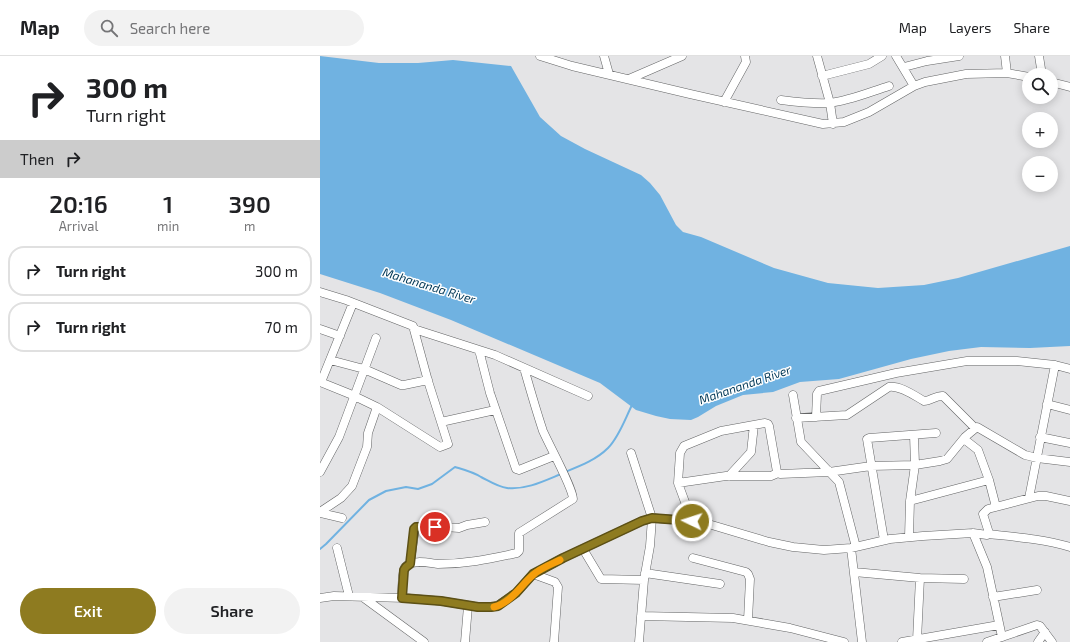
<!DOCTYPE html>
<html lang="en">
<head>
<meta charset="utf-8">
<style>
	:root { --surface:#fff; --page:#f2f2f2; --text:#202124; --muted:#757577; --line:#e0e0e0; --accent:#8e7b20 }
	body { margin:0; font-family:"Exo 2",sans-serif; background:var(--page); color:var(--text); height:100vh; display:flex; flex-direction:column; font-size:15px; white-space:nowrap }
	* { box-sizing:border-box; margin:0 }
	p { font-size:13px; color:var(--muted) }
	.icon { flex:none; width:22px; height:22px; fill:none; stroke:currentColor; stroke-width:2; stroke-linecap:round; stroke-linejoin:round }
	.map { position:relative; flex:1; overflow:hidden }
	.side { display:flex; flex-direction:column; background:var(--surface); width:320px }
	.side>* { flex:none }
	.top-card { background:#fff; color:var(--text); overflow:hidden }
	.fabs { position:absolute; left:702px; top:12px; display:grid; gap:8px }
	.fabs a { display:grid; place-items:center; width:36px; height:36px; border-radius:50%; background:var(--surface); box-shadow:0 2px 10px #0003; font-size:20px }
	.pin { position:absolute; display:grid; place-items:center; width:34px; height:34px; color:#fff; margin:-17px; border:2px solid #fff; border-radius:50%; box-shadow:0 1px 4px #0007 }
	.me { position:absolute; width:44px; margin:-22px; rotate:274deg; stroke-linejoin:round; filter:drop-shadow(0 0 3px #0008) }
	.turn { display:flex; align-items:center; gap:14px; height:84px; padding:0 20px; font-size:18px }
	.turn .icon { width:52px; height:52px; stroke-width:2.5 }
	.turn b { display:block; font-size:28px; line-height:34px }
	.then { display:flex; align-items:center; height:38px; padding:0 20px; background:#0003; gap:8px; font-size:15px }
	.eta { display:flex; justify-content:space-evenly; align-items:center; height:68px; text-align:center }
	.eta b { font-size:24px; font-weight:600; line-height:28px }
	.button { display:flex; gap:8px; margin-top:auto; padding:8px 20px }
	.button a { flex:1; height:46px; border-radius:24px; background:var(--accent); color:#fff; font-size:16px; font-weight:600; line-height:46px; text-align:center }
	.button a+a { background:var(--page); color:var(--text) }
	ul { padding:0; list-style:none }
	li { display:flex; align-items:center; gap:12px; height:50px; margin:0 8px 6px; padding:0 12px; border:2px solid var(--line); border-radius:16px }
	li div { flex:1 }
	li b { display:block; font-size:15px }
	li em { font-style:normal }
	header { display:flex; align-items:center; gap:24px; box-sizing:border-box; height:56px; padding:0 20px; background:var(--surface); border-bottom:1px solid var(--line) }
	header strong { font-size:19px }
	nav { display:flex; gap:22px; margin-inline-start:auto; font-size:14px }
	.search { width:280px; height:36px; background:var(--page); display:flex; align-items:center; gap:10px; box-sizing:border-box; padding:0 14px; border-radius:22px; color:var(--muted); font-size:15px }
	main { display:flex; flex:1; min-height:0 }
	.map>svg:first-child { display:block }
	.water { fill:#70b2e1 }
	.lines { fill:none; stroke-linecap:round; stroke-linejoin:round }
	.stream { stroke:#70b2e1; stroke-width:2 }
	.minor-casing { stroke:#636465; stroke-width:9 }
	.minor { stroke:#fff; stroke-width:8 }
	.route-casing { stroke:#5c5015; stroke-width:10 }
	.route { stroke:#8e7b20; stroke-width:7 }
	.slow { stroke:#f59e0b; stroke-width:7 }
	.labels { text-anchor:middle; stroke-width:3; stroke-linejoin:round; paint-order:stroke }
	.water-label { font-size:12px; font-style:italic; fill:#003857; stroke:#fff }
</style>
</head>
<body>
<header>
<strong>Map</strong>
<div class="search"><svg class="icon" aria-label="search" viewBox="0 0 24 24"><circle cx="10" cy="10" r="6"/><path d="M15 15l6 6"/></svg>Search here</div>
<nav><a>Map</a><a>Layers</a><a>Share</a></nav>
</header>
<main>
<section class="side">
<div class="top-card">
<div class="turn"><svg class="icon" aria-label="right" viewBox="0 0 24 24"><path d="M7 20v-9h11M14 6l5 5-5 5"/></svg><div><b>300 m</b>Turn right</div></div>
<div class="then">Then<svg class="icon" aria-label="right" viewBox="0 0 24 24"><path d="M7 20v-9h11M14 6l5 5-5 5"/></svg></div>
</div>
<div class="eta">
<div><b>20:16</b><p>Arrival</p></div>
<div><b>1</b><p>min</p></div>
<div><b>390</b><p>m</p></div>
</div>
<ul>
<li><svg class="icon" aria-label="right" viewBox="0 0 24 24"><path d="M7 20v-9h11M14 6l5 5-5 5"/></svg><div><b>Turn right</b></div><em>300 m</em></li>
<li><svg class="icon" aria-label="right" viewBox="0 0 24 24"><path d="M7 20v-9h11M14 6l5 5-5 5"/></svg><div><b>Turn right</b></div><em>70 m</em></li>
</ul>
<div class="button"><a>Exit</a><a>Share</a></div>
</section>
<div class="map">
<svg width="750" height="586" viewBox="0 0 750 586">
	<rect width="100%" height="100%" fill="#e4e4e6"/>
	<path class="water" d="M0 0 59 7H98L133 4 191 10 220 61 241 80 265 93 321 119 330 127 340 139 356 169 363 176 381 181 454 212 508 227 558 232 604 229 638 222 750 190V290L710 292 661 291 629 295 591 303 519 323 480 326 453 336 423 339 396 350 378 361 371 364 350 363 336 360 316 354 280 327 131 264 60 237 0 218Z"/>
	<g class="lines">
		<path class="stream" d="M245 416C260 410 276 404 288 392 299 381 305 363 312 349
			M0 493 6 488 49 444 66 435 86 431 98 433 112 428 135 411C145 414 153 416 161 421 169 425 178 431 187 432 206 434 224 425 241 418"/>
		<g class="minor-casing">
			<path id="minor" d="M220 0 252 10 370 38 503 68 524 66 549 56 594 30 605 26 646 18 687 17 709 21
				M284 0 289 18
				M497 0 510 47 513 68
				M576 0 594 30
				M685 0 687 17
				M719 0 722 19
				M584 11 607 5 639 0
				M502 20 549 8 562 0
				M309 23 362 0
				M731 26 750 31
				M461 44C477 46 493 48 509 47 529 45 550 36 569 30
				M404 46 426 6 425 0
				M0 236 26 244 93 270 108 325 128 388 120 391 57 351 30 338 0 326
				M0 273 20 280
				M94 273 175 299 268 340
				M159 294 170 337 196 413 199 414 234 400
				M10 304 44 313 81 329H84L108 324
				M1 326 33 247
				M473 339 481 386 519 426 536 491
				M727 348 750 354
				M496 361 497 338 499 335 576 317 647 305H697L735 309 750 313
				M476 362 527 359 569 331C580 329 595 340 604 345 611 345 616 339 623 340L655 372
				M121 366 175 354
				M720 381 750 387
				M311 397 332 462 330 490 324 524 319 586
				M0 416 19 381 56 282
				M409 420 431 396 434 369
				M669 424 676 451
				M358 427 406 420H451L458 417
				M709 442 735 309
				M590 445 669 424 658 394 644 383
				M0 456 21 442 32 430 47 391 48 377 57 351
				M0 457 22 462
				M372 465 358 427 360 397 364 390 401 375 445 367 448 368 449 370 457 416 460 418 509 416 551 410 595 409 620 405 627 403 645 381 657 371 705 399 717 402 750 406
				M653 477 667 511 682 581
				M668 478C696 481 723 483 750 491
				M589 481 590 445 595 409 594 379
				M564 484 547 383 549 382 616 377
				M17 492 29 540
				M531 492 542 586
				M263 493 281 523 324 524
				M373 502 426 516 428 518 430 523 428 564
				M90 508 95 472 111 470 139 472 147 469 165 466
				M534 516 600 522 644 523
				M325 517 400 528
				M213 518 235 526 238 531 234 586
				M673 541 717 534
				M0 542 14 540 85 542 121 545 158 551H171L177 550 196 537 213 518 243 502 322 465 332 462 372 465 385 467 449 486 473 491 504 494 531 492 570 483 603 480 653 477 667 479 669 477 663 458 668 453 718 440H726L750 445
				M44 542 104 586
				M82 542C82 536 82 515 85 511 92 503 109 507 118 508 147 508 169 503 197 497L199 495V477L253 443C253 432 229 389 223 375 216 354 210 333 204 312
				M321 560 413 562 470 572 524 586
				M597 584 600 522
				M145 586 148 550
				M582 586 679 569
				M667 586 717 569 720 570 732 586
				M718 586 725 576"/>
		</g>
		<use href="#minor" class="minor"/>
	</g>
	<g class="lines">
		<g class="route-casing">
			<path id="route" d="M115 471H96L94 473 90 508 86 511 84 514 82 542 121 545 158 551H171L178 550 196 537 213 518 243 502 322 465 332 462 372 465"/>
		</g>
		<use href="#route" class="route"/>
		<path class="slow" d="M174 551C191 547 201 529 213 519 220 512 232 508 240 504"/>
	</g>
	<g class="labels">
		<g class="water-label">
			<text transform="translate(109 230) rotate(17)" y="4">Mahananda River</text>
			<text transform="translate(425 329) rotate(-19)" y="4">Mahananda River</text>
		</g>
	</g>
</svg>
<div class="fabs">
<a><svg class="icon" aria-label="search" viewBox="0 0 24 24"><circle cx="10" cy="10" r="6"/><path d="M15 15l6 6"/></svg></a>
<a>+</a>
<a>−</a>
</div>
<div class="pin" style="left:115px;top:471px;background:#d93025"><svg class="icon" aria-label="arrive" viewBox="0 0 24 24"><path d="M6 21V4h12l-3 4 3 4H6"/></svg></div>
<svg class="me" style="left:372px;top:465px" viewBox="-20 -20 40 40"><circle r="17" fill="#8e7b20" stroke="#fff" stroke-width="3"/><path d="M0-11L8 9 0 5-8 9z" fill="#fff"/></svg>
</div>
</main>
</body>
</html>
